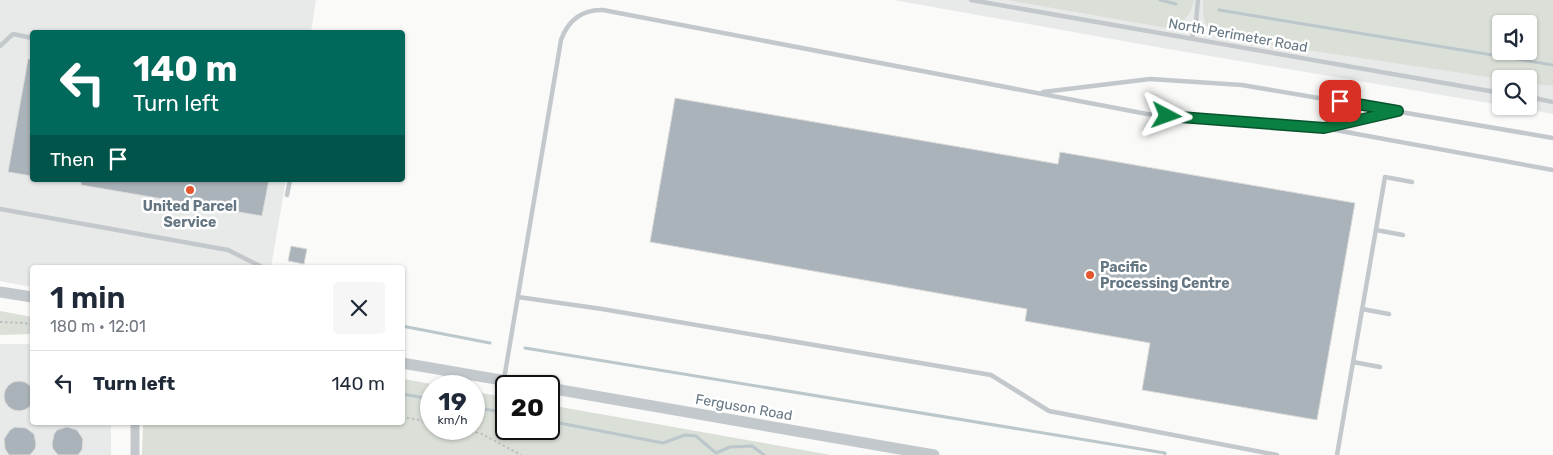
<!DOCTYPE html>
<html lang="en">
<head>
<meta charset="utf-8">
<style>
	:root { --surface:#fff; --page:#f6f6f7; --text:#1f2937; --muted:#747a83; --line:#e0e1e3 }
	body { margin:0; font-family:Rubik,sans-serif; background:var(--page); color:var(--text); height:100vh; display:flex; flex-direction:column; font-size:19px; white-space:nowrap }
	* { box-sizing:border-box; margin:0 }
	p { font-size:16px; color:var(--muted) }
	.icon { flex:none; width:28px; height:28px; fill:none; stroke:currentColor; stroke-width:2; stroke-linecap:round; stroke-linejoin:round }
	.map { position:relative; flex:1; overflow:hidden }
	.details { position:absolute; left:30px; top:265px; width:375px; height:160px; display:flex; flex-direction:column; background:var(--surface); border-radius:5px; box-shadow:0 1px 4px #0004 }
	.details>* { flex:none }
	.banner { position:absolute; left:30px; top:30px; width:375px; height:152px; border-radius:5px; box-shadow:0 1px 4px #0004; background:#00695c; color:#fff; overflow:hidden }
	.buttons { position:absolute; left:1492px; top:15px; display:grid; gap:10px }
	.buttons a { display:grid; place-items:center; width:45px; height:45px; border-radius:5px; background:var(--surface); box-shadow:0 1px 4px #0004; font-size:25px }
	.speed { position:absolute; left:420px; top:375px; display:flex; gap:10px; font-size:25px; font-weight:700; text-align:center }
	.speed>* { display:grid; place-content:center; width:65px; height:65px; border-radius:50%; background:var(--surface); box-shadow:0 1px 4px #0004; line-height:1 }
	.speed small { font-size:12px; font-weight:400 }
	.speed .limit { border:2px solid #111; border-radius:8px; background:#fff; color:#111 }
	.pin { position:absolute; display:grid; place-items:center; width:42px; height:42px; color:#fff; margin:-21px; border-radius:10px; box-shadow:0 2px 8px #0006 }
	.me { position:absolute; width:55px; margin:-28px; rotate:94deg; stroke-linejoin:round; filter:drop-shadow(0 0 4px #0008) }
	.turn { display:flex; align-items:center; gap:18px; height:105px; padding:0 20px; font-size:22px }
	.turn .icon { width:65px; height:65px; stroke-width:2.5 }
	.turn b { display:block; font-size:35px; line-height:42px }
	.then { display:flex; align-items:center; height:48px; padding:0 20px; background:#0003; gap:10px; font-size:19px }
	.round { display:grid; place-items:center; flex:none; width:52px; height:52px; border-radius:5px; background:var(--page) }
	.head { display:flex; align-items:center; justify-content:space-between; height:85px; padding:0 20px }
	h1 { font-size:30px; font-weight:600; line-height:38px }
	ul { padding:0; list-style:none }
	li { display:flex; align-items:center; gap:15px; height:65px; padding:0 20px; border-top:1px solid var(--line) }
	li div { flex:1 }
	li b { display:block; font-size:19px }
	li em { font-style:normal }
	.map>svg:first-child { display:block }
	.built { fill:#e8e9e9; fill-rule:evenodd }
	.green { fill:#dadfd7; fill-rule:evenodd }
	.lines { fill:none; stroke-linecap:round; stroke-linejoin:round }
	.stream { stroke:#bbc7cb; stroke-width:3 }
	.building { fill:#aab3b9; stroke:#dcdcda }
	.path { stroke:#bbbfc2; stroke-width:2; stroke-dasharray:2.5 2.5; stroke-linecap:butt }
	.service { stroke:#c3c8cc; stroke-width:4.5 }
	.minor { stroke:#c3c8cc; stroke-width:9 }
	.tertiary { stroke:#c3c8cc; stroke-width:11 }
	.route-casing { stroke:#07532c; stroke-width:12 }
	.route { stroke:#0b8043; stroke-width:9 }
	.poi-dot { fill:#e4572e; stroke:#fff; stroke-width:2 }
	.labels { text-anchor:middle; stroke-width:5; stroke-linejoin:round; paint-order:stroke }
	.street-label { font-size:14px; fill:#657683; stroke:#fff }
	.poi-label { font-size:14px; font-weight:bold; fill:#657683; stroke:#fff }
</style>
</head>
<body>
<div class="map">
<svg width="1553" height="455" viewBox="0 0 1553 455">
	<rect width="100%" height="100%" fill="#fafaf8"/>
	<path class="built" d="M0 0H316L311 32H32V180H286L271 267 32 268V287L0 281Z
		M894 0H1553V114L1508 106H1529V79H1501V105L1157 47ZM1501 24H1529V51H1501Z
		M0 344H32V422L111 423V455H0Z"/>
	<path class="green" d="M1008 0H1194V1C1190 16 1183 25 1167 28Z
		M1203 0H1553V86L1529 83V79H1502L1220 37C1202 26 1203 19 1203 0ZM1501 24H1529V51H1501Z
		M0 311 32 317V334L0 335Z
		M403 379 443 386H431V429H474V392L506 397V429H549V405L831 455H142L143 423 402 422Z"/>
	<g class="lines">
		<path class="stream" d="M1160 0 1176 4
			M1219 10 1553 65
			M402 326 490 343
			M525 348 1165 453V455
			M402 394 431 399
			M474 407 506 413
			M549 421 663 443 685 435 696 436 716 453 730 447 752 446 764 455"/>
	</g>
	<path class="building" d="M28 59H32V176L8 172Z
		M675 98 1058 164 1060 152 1355 203 1317 420 1142 390 1150 343 1025 321 1027 309 650 242Z
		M81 180H269L262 216 81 185Z
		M291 246 307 249 304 264 288 261Z
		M4 396a15 15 0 1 1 30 0a15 15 0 1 1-30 0Z
		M15 427 26 428 34 434 36 444 35 449 30 455H9L5 449 4 439 10 430Z
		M67 427 77 430 83 439 82 450 78 455H58L53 449 52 444 54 434 57 430Z"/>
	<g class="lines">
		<path class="path" d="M0 322 25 323 32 325
			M402 417 431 422
			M461 429 482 434 521 455"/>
		<path class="service" d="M971 0 1501 93
			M1192 38 1196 22 1198 0
			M0 46 13 34 32 38
			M1043 92 1150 79 1242 85 1553 138
			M1529 97 1553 102
			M1326 127 1394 112
			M287 195 290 180
			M0 209 228 250 264 268
			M1376 230 1403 235
			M518 297 602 309 991 375 1049 411 1277 455
			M1362 309 1389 314
			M1353 362 1380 367
			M504 379 561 40C568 20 583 9 603 10L1147 114 1324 128 1553 170
			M1337 455 1385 177 1412 182"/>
		<path class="minor" d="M135 422V455"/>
		<path class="tertiary" d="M0 292 32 297
			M402 363 536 386
			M549 388 934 455"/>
	</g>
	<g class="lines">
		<g class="route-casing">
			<path id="route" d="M1167 116 1324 128 1398 111 1340 101"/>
		</g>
		<use href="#route" class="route"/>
	</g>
	<g class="poi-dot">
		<circle cx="190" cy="190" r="5"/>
		<circle cx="1090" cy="275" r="5"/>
	</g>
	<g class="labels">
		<g class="street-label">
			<text transform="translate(1238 35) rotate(10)" y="5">North Perimeter Road</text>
			<text transform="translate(744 407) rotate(10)" y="5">Ferguson Road</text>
		</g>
		<g class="poi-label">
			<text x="190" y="211">United Parcel<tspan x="190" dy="16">Service</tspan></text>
			<text x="1100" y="272" text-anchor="start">Pacific<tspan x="1100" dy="16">Processing Centre</tspan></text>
		</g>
	</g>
</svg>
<div class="buttons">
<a><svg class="icon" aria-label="sound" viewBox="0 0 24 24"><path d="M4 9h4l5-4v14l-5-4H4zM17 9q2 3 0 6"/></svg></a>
<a><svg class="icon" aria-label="search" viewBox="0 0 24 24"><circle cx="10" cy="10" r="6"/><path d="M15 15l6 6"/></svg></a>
</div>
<div class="speed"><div>19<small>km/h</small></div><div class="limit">20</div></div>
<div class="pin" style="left:1340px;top:101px;background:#d93025"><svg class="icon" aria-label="arrive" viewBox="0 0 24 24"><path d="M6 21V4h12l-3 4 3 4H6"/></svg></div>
<svg class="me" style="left:1167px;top:116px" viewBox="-20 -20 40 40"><path d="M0-17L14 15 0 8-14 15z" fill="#0b8043" stroke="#fff" stroke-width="4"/></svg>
<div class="banner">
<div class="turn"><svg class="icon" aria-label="left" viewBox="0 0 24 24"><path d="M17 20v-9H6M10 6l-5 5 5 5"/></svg><div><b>140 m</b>Turn left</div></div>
<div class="then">Then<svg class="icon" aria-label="arrive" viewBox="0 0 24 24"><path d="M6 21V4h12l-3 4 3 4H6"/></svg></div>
</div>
<section class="details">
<div class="head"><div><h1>1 min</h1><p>180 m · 12:01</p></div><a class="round"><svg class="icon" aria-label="close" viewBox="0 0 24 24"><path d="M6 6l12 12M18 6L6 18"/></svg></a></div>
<ul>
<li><svg class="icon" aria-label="left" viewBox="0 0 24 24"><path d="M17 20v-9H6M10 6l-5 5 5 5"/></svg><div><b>Turn left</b></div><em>140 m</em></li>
</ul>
</section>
</div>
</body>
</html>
